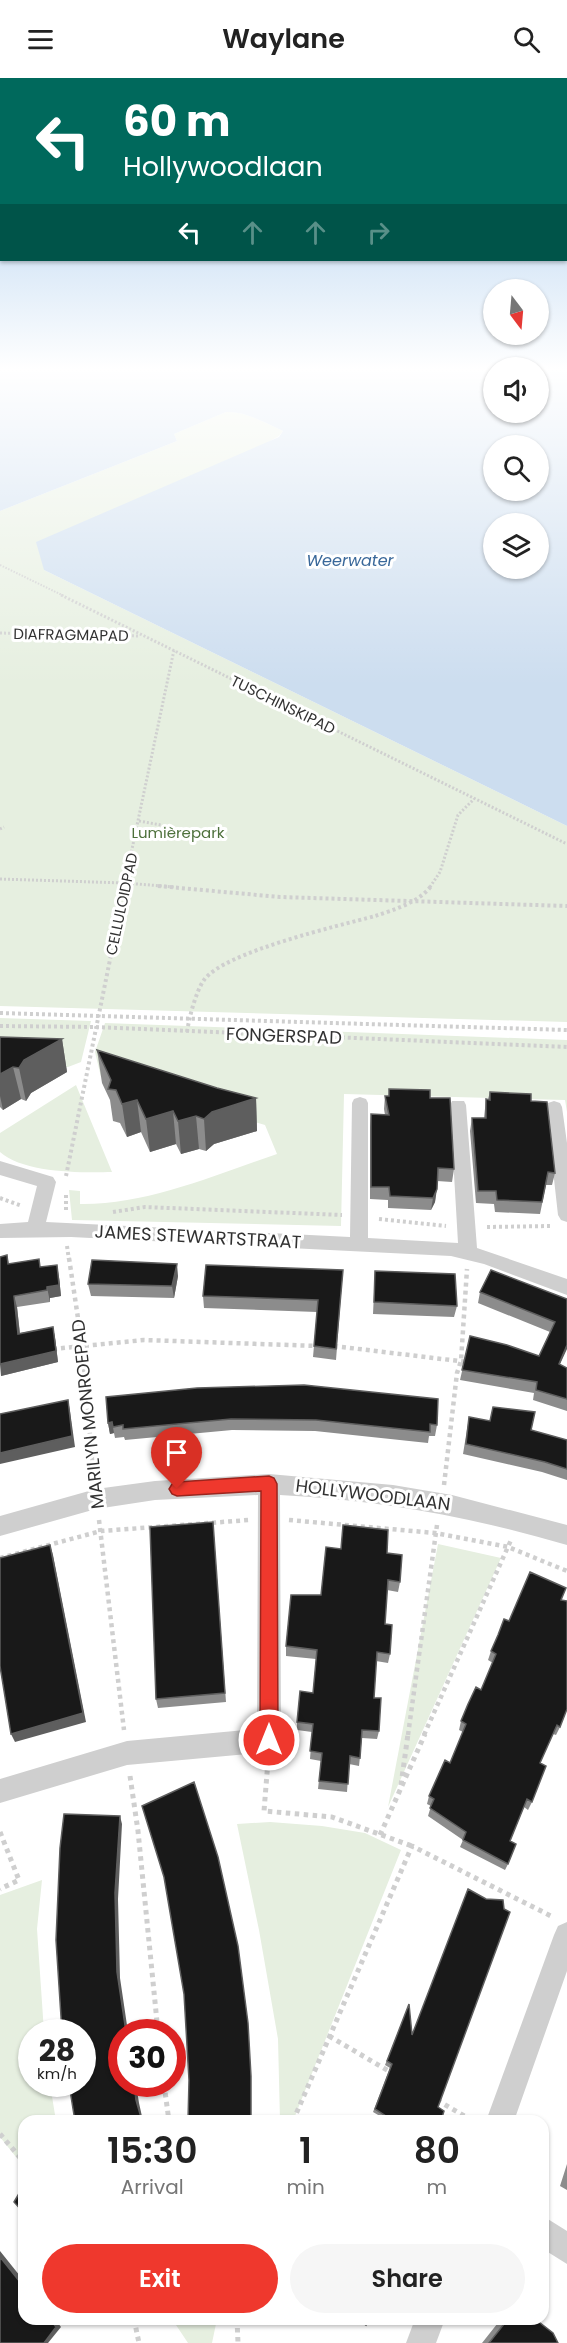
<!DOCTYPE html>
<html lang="en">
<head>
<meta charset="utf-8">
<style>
	:root { --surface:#fff; --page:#f6f6f6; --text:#222; --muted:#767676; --accent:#ef382d }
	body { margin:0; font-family:Poppins,sans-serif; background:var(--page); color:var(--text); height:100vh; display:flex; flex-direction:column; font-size:22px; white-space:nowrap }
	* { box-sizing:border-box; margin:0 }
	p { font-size:20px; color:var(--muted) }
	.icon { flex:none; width:33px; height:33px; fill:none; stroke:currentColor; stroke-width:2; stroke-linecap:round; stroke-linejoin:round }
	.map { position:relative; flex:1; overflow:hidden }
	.sheet { position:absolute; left:18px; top:2037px; width:531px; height:210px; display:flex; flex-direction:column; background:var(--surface); border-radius:18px; box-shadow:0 2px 4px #0004 }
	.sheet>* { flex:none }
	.hud { position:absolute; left:0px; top:0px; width:567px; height:183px; box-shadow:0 2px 4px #0004; background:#00695c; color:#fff; overflow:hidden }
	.needle { width:39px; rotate:164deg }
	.buttons { position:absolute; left:483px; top:201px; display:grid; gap:12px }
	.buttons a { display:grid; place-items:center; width:66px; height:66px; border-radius:50%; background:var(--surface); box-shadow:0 2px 4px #0004; font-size:30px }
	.speed { position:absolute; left:18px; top:1941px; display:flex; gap:12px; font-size:30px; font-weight:700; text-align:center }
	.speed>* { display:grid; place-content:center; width:78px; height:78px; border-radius:50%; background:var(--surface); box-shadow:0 2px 4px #0004; line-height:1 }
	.speed small { font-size:15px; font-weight:400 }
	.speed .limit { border:9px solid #d22; background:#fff; color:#111 }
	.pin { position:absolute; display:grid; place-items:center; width:51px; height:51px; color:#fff; margin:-62px -26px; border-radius:50% 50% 50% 0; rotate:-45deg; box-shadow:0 0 6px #0007 }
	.pin .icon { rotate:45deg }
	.me { position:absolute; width:66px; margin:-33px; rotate:0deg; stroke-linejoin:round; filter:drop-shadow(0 0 4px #0008) }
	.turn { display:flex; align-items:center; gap:21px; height:126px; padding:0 24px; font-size:27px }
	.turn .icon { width:78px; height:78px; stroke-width:2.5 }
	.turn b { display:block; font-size:42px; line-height:51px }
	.lanes { display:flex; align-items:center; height:57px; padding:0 24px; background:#0003; justify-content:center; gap:30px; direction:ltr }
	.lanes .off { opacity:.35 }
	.eta { display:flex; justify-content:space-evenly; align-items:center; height:102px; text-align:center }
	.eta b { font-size:36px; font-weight:600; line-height:42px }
	.primary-button { display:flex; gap:12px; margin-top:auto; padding:12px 24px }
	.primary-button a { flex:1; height:69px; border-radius:36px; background:var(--accent); color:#fff; font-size:24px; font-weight:600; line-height:69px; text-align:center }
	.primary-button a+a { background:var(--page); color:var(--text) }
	header { display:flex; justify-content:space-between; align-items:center; height:78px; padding:0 24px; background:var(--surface); font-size:27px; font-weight:600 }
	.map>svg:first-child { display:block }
	.green { fill:#e6efe0 }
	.water { fill:#ccddef; fill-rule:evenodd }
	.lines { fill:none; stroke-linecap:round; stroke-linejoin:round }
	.path-far4 { stroke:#cfcfcf; stroke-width:2; stroke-dasharray:1.5 1.5; stroke-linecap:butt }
	.path-far3 { stroke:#cfcfcf; stroke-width:3; stroke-dasharray:2 2; stroke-linecap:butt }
	.path-far2 { stroke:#cfcfcf; stroke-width:4; stroke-dasharray:3 3; stroke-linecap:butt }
	.path-far1 { stroke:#cfcfcf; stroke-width:4.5; stroke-dasharray:4 4; stroke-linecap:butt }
	.path { stroke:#cfcfcf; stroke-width:5; stroke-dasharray:4.5 4.5; stroke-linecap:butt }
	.minor { fill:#cfcfcf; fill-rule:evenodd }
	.wall { fill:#8c8c8c }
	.shaded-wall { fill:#5e5e5e }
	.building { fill:#191919; stroke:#5e5e5e; stroke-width:1.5 }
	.route { fill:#ef382d; stroke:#9b241d; stroke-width:1.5 }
	.labels { text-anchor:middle; stroke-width:6; stroke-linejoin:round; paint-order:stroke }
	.far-street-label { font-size:15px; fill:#323232; stroke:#fff }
	.far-park-label { font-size:15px; fill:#4e713c; stroke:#fff }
	.far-water-label { font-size:16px; font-style:italic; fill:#3a689a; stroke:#fff }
	.street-label { font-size:18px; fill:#323232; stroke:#fff }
</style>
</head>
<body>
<header><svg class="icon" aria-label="menu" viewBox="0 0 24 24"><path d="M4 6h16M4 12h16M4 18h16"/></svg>Waylane<svg class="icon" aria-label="search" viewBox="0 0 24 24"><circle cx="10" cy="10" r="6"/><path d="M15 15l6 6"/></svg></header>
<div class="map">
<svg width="567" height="2265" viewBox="0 0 567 2265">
	<rect width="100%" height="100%" fill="#fff"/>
	<path class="green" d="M226 334C245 333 266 345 283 353L279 358 44 492 567 748V944L0 928V433L177 363 174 356Z
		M0 940 91 943 81 984 68 989 0 987Z
		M105 945 567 962V1034L565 1022 344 1016 341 1148 72 1142 69 1112 80 1113V1126C147 1127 214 1097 277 1076L265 1047 101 999 95 974Z
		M76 1007 112 1094C82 1095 23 1095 0 1074V1055Z
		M438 1466 501 1480 388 1729Z
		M270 1744 322 1748 365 1755 401 1772 293 2043H280L278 1961 259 1852 237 1746Z
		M42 1802 37 1851 44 1954H32V2006H50L56 2043H24V2089L0 2059V1817Z
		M172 2241H217L212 2265H188Z"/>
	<path class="water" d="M0 290H493L494 334H538L539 290H567V748L44 492 36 464 279 359 283 353C266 345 245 333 226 334L174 356 177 363 0 433ZM494 368H538V412H494ZM494 446H538V490H494Z"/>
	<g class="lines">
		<path class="path-far4" d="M0 487 64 518"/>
		<path class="path-far3" d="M61 517 567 766
			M0 555 140 558
			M139 743 161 747
			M0 751 4 749
			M0 801 125 805 174 809
			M124 809 174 572
			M430 809 440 794 458 737 474 721"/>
		<path class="path-far2" d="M158 808 280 819 567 828
			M0 935 567 952
			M0 948 96 949 567 969
			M187 954C189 940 196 913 204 902 224 874 338 848 375 838 393 832 420 824 431 808
			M66 1098 125 808
			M66 1117V1134
			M0 1120 22 1128
			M113 1134 145 1129 342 1137
			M379 1141 446 1148
			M487 1149 551 1148
			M67 1168 69 1182"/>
		<path class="path-far1" d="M69 1180 82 1267 94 1402
			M334 1268 467 1284
			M53 1271 144 1262 318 1268
			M444 1407 457 1295 461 1283 467 1191
			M99 1442 124 1652
			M289 1442 435 1455 508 1469 567 1493
			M0 1480 101 1453 249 1442
			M408 1657 437 1447
			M424 1657 511 1462"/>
		<path class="path" d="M268 1683 264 1733 332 1739 412 1768
			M130 1698 138 1753 158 1954
			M401 1707 408 1656
			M0 1754 19 1802 0 1811
			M380 1757 425 1656
			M329 1958 392 1995
			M164 2006 169 2043
			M437 2022 473 2043
			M293 2043 412 1768 553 1839
			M0 2056 24 2084
			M134 2241 139 2265
			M237 2241 238 2265"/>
		<path class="minor" d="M360 1019 366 1021 368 1025V1160L458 1165 450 1027 452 1023H464L466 1027 477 1170 567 1201V1217L484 1186 451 1178 71 1159 0 1160V1146L28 1144 37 1108 0 1097V1083L53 1099 56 1104 46 1144 350 1159 352 1025 354 1021Z
			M554 1023 560 1025 562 1029 567 1065V1144L561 1142 558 1137 546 1029 548 1025Z
			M269 1396 393 1407 452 1417 567 1447V1467C472 1439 378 1422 280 1417L281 1662 277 1670 269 1674 127 1687 0 1725V1701L127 1663 257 1651 258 1417 155 1422 96 1431 0 1458V1438L96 1411 155 1403Z
			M567 1844V1893L514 2043H486L554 1857 558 1848Z
			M543 2138 567 2153V2186L543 2171Z
			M415 2241H445L436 2265H406Z"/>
	</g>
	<path class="wall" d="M0 959 62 961 67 994 31 1015 26 1023 21 1021 3 1032 0 1029Z
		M97 972 217 1010 256 1020 257 1053 214 1066 206 1073 199 1071 181 1076 176 1066 150 1074 141 1054 127 1059 120 1045 113 1043 110 1022 102 1005Z
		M389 1011 430 1020 454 1091 452 1104 437 1103 435 1124 431 1132 388 1130V1122L370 1121V1049L371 1036 385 1037 384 1031 385 1018H389Z
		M490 1014 531 1023 555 1095 552 1107H546L540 1136 495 1134 494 1126 476 1125 470 1053 472 1040H484L486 1021H488Z
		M7 1177 9 1186 41 1189 59 1199 61 1218 50 1220V1224L17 1229 20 1255 53 1249 55 1260 58 1284 1 1298Z
		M343 1192 336 1282 313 1279 317 1234 204 1230 203 1218Z
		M375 1193 457 1228 454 1239 373 1236Z
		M178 1198 174 1220 91 1218 88 1206Z
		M480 1214 567 1221 560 1287 567 1290V1333L533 1322 534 1315 460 1302 470 1258 539 1278 550 1254 478 1225Z
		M106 1319 437 1347 435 1358H429L428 1365 315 1353 232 1352 125 1362 124 1359 115 1360 114 1355 110 1356 108 1345Z
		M493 1329 531 1352 567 1362V1402L542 1394 463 1376 469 1339 490 1343Z
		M213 1444 226 1624 158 1630 156 1621Z
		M387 1475 400 1504 398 1514 387 1512 385 1546 390 1576 388 1585 376 1583 374 1620 379 1653 377 1661 362 1660 359 1688 349 1686 347 1714 318 1711 321 1683 310 1681 312 1654 297 1652V1644L313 1615 316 1581 286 1578V1568L321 1517Z
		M561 1522 560 1649 556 1657 553 1656 540 1685 532 1724 528 1732 524 1729 510 1763 508 1786 505 1792 460 1769 463 1762 428 1738 431 1728 427 1726 429 1718 450 1685 463 1654 459 1652 461 1643 481 1612 493 1585 488 1582 491 1573 509 1543Z
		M409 1926 411 1957 438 2029 441 2043H384L385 2041 373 2034 390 1990 385 1987Z
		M567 2086V2112L560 2108Z
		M501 2241H535L558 2265H482Z"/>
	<path class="shaded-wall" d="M62 961 67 994 31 1015 26 1023 19 990 24 982Z
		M13 989 21 1021 3 1032 0 1018V996Z
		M256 1020 257 1053 214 1066 206 1073 204 1041 212 1034Z
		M137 1022 141 1054 127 1059 122 1026Z
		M173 1033 176 1066 150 1074 146 1041Z
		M196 1038 199 1071 181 1076 178 1043Z
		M437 1111 435 1124 431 1132 433 1120Z
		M177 1186 178 1198 174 1220 172 1208Z
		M57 1187 59 1199 61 1218 50 1220V1224L47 1209Z
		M14 1218 17 1229 21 1267 18 1256Z
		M53 1249 55 1260 58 1284 1 1298 0 1286Z
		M567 1267V1271L555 1297 559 1286Z
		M68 1322 70 1333 75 1369 0 1386V1375Z
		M112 1344 114 1355 110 1356 108 1345Z
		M50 1467 53 1477 86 1644 15 1664 11 1656Z
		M120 1738 122 1746 118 1821 120 1900 128 1954H126L117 1894 115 1815Z
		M134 2006H136L139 2025 143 2043H142L136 2022Z
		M0 2173 24 2203V2209L0 2179Z
		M50 2241H55L61 2249 48 2265H44Z"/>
	<path class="building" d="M0 959 62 961 24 982 19 990 13 989 0 996Z
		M97 972 217 1010 256 1020 212 1034 204 1041 196 1038 178 1043 173 1033 146 1041 137 1022 122 1026 116 1012 108 1011 111 1002Z
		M389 1011 430 1012V1020H450L454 1091 438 1090 437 1111 433 1120 390 1118 389 1109H371V1036L389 1037 385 1018H389Z
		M490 1014 531 1016V1023L547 1024 555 1095 548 1094 542 1124 497 1122 496 1113H478L472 1040H486V1021L490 1022Z
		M7 1177 8 1186 39 1181 40 1189 57 1187 59 1207 47 1209V1212L14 1218 18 1256 53 1249 56 1273 0 1286V1179Z
		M92 1182 177 1186 172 1208 88 1206Z
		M206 1187 343 1192 336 1271 314 1268 318 1222 203 1218Z
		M491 1192 567 1221V1267L559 1286 567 1290V1321L536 1312 537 1304 462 1292 470 1258 507 1267 539 1278 555 1244 480 1214Z
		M375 1193 455 1196 457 1228 374 1224Z
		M304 1307 438 1321 437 1347 430 1346V1354L316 1342 231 1341 123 1351V1347L113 1349 112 1344 108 1345 106 1319 197 1310Z
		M68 1322 72 1358 0 1375V1336Z
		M493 1329 535 1334 531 1352 567 1362V1391L545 1384 466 1366 469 1339 490 1343Z
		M213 1444 225 1615 156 1621 150 1449Z
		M343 1447 388 1452 387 1475 402 1477 400 1504 388 1502 385 1546 392 1547 390 1576 377 1574 374 1620H381L379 1653 362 1652 360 1680 350 1678 348 1706 319 1703 322 1675 310 1673 313 1646 297 1644 300 1613 313 1615 317 1572 286 1568 291 1517H321L326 1469 341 1471Z
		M50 1467 83 1635 11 1656 0 1588V1480Z
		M530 1494 566 1510 561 1522 567 1523V1631L560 1649 557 1647 540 1685 546 1688 532 1724 527 1721 510 1763 516 1766 508 1786 463 1762 466 1754 430 1730 434 1721 429 1718 445 1682 450 1685 466 1646 461 1643 468 1626 476 1609 481 1612 496 1576 491 1573 498 1557 504 1541 509 1543Z
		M194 1704 218 1779 238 1868 248 1945 251 1998V2043H188L189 2002 184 1916 164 1799 142 1728Z
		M64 1736 120 1738 115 1815 117 1894 126 1954H122V2006H134L136 2022 142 2043H75L69 2006H82V1954H62L56 1862 60 1770Z
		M468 1811 486 1821 503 1822 504 1831 510 1834 438 2029 444 2033 441 2043H385L386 2038 375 2031 392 1986 387 1983 409 1926 412 1957Z
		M24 2107V2135L14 2124Z
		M0 2179 24 2209V2241H50L56 2249 44 2265H0Z
		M357 2241H368L366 2247Z
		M508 2241H535L553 2255 558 2265H489Z"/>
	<linearGradient id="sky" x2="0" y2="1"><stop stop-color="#9dc4eb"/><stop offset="0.48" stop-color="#fff"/><stop offset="1" stop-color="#fff" stop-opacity="0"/></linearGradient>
	<rect width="567" height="607" fill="url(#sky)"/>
	<path class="route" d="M269 1398 274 1400 277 1406 278 1662 276 1668 269 1671 263 1668 260 1662 261 1413 177 1418 172 1416 169 1411 172 1406 177 1404Z"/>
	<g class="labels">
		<g class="far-street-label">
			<text transform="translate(71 557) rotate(1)" y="5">DIAFRAGMAPAD</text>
			<text transform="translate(283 627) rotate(26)" y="5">TUSCHINSKIPAD</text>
			<text transform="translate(122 826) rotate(-78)" y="5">CELLULOIDPAD</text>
		</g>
		<g class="far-park-label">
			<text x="178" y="760">Lumièrepark</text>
		</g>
		<g class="far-water-label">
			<text x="350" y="488">Weerwater</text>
		</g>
		<g class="street-label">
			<text transform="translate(284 958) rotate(2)" y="6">FONGERSPAD</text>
			<text transform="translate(198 1159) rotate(3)" y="6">JAMES STEWARTSTRAAT</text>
			<text transform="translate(88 1336) rotate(-96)" y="6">MARILYN MONROEPAD</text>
			<text transform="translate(373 1417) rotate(7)" y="6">HOLLYWOODLAAN</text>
		</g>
	</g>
</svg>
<div class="buttons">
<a><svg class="needle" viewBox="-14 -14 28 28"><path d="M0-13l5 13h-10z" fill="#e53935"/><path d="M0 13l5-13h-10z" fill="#767676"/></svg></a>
<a><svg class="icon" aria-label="sound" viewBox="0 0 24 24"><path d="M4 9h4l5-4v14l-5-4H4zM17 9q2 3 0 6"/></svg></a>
<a><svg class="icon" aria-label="search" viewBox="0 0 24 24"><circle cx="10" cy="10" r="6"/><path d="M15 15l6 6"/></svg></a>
<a><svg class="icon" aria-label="layers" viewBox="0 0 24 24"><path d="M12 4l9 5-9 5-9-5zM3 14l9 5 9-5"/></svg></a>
</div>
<div class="speed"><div>28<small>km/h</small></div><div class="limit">30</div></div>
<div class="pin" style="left:177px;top:1411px;background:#d93025"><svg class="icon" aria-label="arrive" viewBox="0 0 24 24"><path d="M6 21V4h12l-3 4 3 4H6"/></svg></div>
<svg class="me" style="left:269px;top:1662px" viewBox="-20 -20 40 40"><circle r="17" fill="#ef382d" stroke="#fff" stroke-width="3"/><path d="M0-11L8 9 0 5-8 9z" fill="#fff"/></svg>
<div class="hud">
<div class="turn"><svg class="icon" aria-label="left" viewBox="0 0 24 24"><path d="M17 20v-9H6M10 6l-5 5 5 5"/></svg><div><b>60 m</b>Hollywoodlaan</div></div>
<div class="lanes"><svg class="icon" aria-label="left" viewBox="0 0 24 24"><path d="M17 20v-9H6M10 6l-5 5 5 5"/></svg><svg class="icon off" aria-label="ahead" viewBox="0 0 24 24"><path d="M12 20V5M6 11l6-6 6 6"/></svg><svg class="icon off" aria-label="ahead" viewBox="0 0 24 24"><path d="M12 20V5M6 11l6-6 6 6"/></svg><svg class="icon off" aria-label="right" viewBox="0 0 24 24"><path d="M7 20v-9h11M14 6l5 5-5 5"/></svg></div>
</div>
<section class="sheet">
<div class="eta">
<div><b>15:30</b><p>Arrival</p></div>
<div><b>1</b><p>min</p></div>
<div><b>80</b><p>m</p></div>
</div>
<div class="primary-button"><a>Exit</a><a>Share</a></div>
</section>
</div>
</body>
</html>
